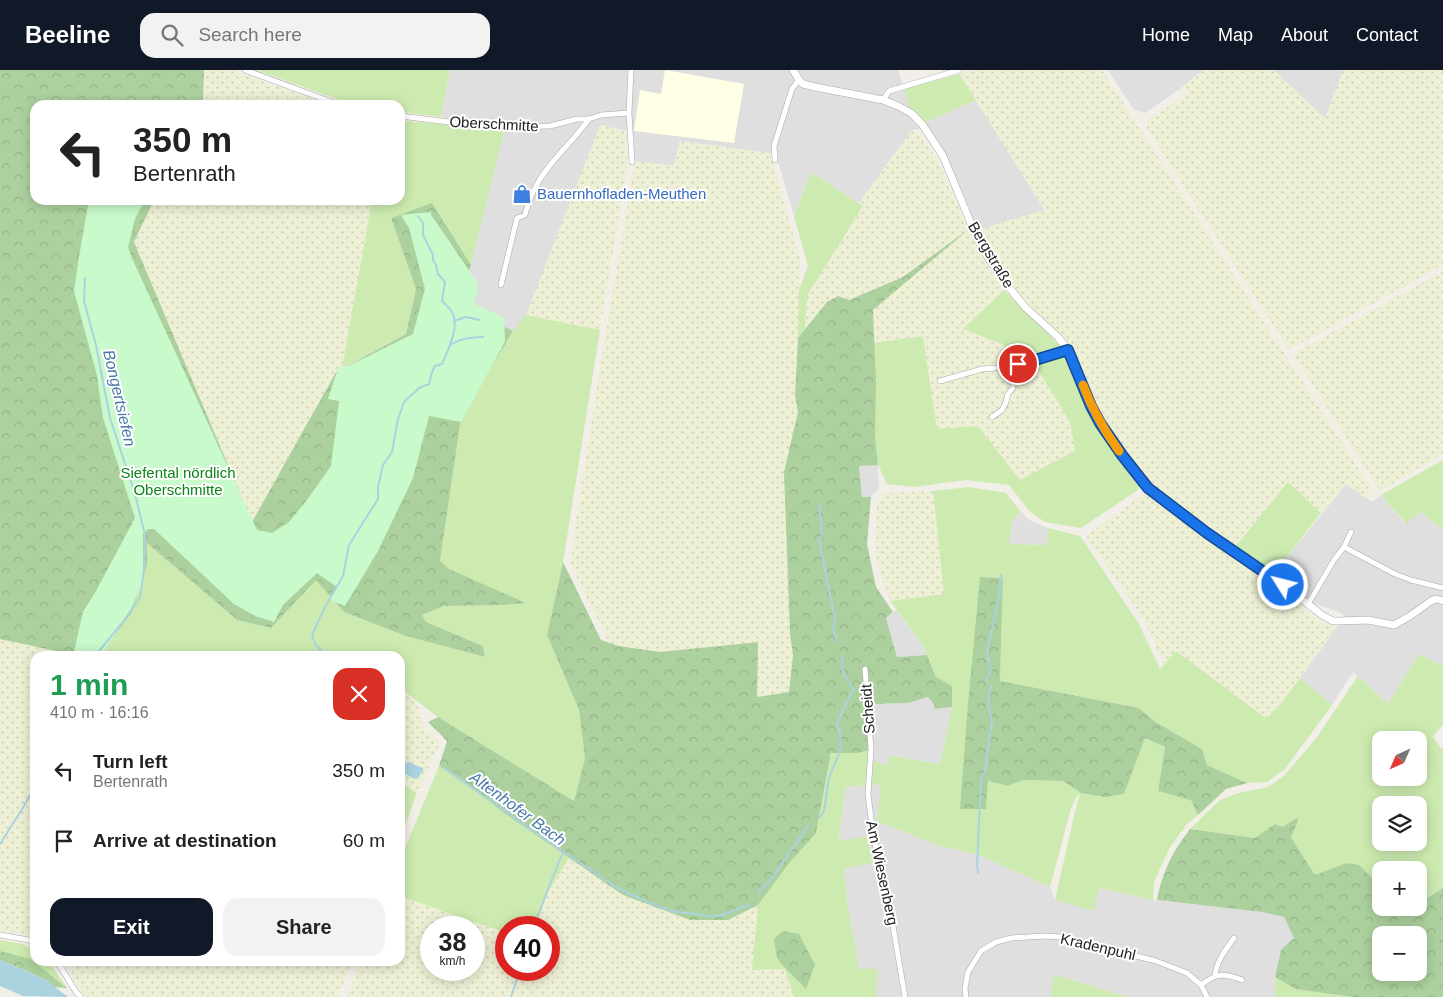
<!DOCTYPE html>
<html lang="en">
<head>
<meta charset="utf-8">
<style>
	:root { --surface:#fff; --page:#f2f2f2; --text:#222; --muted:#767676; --accent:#111827 }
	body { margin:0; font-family:Helvetica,sans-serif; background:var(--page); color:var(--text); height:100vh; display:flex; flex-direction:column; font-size:19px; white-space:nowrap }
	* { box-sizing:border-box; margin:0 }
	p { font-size:16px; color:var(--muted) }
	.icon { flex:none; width:28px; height:28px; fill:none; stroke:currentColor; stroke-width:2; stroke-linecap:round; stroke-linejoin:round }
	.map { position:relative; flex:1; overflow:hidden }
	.side { position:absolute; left:30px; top:581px; width:375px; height:315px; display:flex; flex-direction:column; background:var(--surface); border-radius:15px; box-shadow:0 2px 12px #0003 }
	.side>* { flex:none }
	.top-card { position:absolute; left:30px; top:30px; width:375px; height:105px; border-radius:15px; box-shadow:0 2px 12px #0003; background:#fff; color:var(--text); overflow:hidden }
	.needle { width:32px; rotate:225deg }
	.fabs { position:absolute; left:1372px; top:661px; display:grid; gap:10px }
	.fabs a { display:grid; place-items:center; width:55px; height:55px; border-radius:10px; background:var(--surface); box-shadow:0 2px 12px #0003; font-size:25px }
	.speed { position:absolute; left:420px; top:846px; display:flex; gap:10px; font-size:25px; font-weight:700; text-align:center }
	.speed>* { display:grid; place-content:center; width:65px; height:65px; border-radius:50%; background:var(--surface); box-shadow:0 2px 12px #0003; line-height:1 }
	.speed small { font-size:12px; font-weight:400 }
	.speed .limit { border:8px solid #d22; background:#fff; color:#111 }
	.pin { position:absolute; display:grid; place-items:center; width:42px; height:42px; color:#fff; margin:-21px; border:2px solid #fff; border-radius:50%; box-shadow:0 1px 5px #0007 }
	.me { position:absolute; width:55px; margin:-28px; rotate:306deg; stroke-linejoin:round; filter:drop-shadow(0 0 4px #0008) }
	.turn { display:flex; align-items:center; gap:18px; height:105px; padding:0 20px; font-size:22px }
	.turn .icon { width:65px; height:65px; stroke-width:2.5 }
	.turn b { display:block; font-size:35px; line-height:42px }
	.round { display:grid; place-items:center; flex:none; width:52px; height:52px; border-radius:15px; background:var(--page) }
	.overview { display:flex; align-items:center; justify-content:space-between; height:85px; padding:0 20px }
	h1 { font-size:30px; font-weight:800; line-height:38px; color:#1e9e55 }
	.primary-button { display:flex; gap:10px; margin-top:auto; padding:10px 20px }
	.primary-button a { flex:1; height:58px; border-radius:15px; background:var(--accent); color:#fff; font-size:20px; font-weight:800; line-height:58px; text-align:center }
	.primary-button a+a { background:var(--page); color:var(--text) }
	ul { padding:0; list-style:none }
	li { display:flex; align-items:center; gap:15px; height:70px; padding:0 20px }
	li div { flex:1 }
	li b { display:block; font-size:19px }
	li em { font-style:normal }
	header { display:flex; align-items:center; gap:30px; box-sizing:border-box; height:70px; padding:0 25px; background:var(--accent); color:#fff }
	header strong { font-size:24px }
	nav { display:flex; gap:28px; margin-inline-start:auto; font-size:18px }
	.search { width:350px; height:45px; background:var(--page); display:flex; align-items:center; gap:12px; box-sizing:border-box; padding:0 18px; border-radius:15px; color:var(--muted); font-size:19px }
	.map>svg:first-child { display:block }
	.residential { fill:#e0dfdf }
	.education { fill:#ffffe5 }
	.farmland { fill:url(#farmland-dots); fill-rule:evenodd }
	.grass { fill:#cdebb0; fill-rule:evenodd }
	.forest { fill:url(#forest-crowns); fill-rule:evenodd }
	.park { fill:#c8facc }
	.water { fill:#aad3df }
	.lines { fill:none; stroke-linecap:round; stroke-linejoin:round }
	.stream { stroke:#aad3df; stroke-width:2 }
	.minor-casing { stroke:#a9a9a9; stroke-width:6 }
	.tertiary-casing { stroke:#a9a9a9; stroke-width:8 }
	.minor { stroke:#fff; stroke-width:5 }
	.tertiary { stroke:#fff; stroke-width:7 }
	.route-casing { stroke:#114b97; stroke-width:12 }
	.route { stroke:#1a73e8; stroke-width:9 }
	.slow { stroke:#f59e0b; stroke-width:9 }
	.labels { text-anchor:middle; stroke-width:4; stroke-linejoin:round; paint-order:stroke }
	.street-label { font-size:15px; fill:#222; stroke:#fff }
	.shop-label { font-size:15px; fill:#366cbe; stroke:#fff; text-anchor:start }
	.park-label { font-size:15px; fill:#0c8416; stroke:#fff }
	.water-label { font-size:16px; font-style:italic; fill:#4a7aab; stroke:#fff }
</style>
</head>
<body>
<header>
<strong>Beeline</strong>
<div class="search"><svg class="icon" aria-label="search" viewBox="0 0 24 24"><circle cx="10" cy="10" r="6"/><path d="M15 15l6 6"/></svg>Search here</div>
<nav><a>Home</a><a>Map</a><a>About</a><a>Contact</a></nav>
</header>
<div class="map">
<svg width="1443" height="927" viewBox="0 0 1443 927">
	<defs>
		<pattern id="farmland-dots" width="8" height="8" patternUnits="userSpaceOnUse" patternTransform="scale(1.25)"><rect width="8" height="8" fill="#eef0d5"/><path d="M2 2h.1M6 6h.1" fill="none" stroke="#ccceb7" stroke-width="1.8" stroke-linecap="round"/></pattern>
		<pattern id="forest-crowns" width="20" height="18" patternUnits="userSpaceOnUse" patternTransform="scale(1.25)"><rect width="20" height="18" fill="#add19e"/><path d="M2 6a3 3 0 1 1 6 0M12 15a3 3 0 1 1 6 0" fill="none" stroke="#95b388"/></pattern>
	</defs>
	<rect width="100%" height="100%" fill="#f2efe9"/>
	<path class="residential" d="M450 0H898L910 39 924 53 976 30 1045 141 977 160 969 137 946 86 928 58 912 60 859 133 811 102 794 146 776 84 680 71 674 96 635 91 633 62 601 55 527 245 513 261 460 232 471 195 505 55 477 54 441 47Z
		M1108 0H1203L1184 16 1145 43 1134 40Z
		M1274 0H1343L1325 49 1309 34Z
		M859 395H878L879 418 871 427H862Z
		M1346 414 1372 432 1381 425 1405 454 1421 442 1443 460V596L1419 584 1388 634 1353 602 1332 635 1300 608 1343 549V544L1306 530 1275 502Z
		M1021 442 1031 451 1048 458 1047 475 1013 474 1008 473 1012 451Z
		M896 540 924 577 927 585 897 587 886 548Z
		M928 627 934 634 935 639 952 637 940 694 891 685 887 696 869 689 873 634 908 633Z
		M882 714 877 751 937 775 981 786 1050 817 1055 830 1098 818 1153 830 1262 842 1284 847 1294 868 1275 907V927H1127L1055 904 1050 927H876L878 900H859L847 830 844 799 873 793 840 770 839 766 846 717Z"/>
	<path class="education" d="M665 0 744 14 734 73 634 61 640 20 661 24Z"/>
	<path class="farmland" d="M204 0H233L329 35H200L203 29Z
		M973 0H1102L1371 418 1366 428 1346 414 1321 443 1288 412 1236 476 1152 416 1105 350 1072 276 1015 221 984 173 977 160 1045 140 959 4Z
		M1203 0H1274L1325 49 1343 0H1443V195L1289 280 1147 59V50L1189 23 1184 16Z
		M600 55 626 61 628 92 600 260 526 245Z
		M912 60 921 67 936 87 970 163 986 194 1004 220 963 259 1004 275 1011 285 1034 293 1070 352 1075 381 1020 410 978 356 937 360 923 266 874 273 873 240 961 165 903 207 849 230 838 227 827 232 805 260 807 226 863 137 859 133Z
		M680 71 770 83 800 188 799 247 795 325 798 342 784 402 790 564 793 585 789 622 757 627V572L660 582 619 576 609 573 571 496 575 456 600 297 635 91 673 96Z
		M154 130H372L342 298 335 302 252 452 134 172Z
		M1443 201V384L1380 421 1293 284Z
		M933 421 944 524 890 531 883 513 875 482 877 433 884 423Z
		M1145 423 1296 531 1322 553 1337 556 1282 632 1267 649 1176 581 1164 595 1145 551 1086 466Z
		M0 569 80 586H35V870L24 864 0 861Z
		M400 618 417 631 423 656 435 667 440 673 417 723 400 713Z
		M569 788 623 825 728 850 758 835 752 900 785 899 794 927H347L361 891H400V826L506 863V900H549V858L536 857 547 824ZM431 858H474V900H431Z
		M62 891H352L338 927H86L70 904 75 897 65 894Z"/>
	<path class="grass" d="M256 0H450L441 47 400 42V35H353Z
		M959 4 976 30 924 53 910 39 904 19Z
		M400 50 504 61 471 195 432 134 391 148 416 219 406 264 342 298 372 130H400Z
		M811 102 863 136 807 226 805 260 798 268 799 220 808 196 794 146Z
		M1004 220 1060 276 1057 280 1024 290 1011 285 1004 275 963 259Z
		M526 245 600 260 563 492 547 565 579 640 585 688 574 731 438 647 400 618V586H100L132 542 146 472 237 550 271 558 316 509 344 542 406 566 485 587 483 576 426 552 422 545 444 536 503 535 524 533 448 499 440 491 461 348 513 261Z
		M923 266 937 359 978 356 1020 410 1075 381 1070 352 1034 293 1050 288 1066 286 1088 337 1103 365 1140 416 1138 420 1081 458 1045 452 1029 441 1009 415 966 410 914 417 887 414 878 395 875 366 874 273Z
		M1443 390V460L1421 442 1406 454 1381 425Z
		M1288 412 1321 443 1275 502 1236 476Z
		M968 417 1006 423 1021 442 1012 451 1009 473 1013 474 1047 475 1048 458 1080 466 1139 554 1160 599 1176 581 1267 649 1282 632 1300 608 1332 635 1285 699 1267 712 1247 713 1207 695 1202 679 1154 651 1139 638 1000 611 1003 509 987 711 1008 716 1023 710 1063 711 1081 723 1144 668 1165 677 1158 720 1192 730 1198 745 1187 754 1169 779 1154 812 1153 830 1099 818 1094 841 1055 830 1074 746 1080 724 1077 726 1071 738 1050 817 981 786 937 775 877 751 881 714 846 717 839 766 840 770 867 767 874 793 844 799 847 830 859 899H878L876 927H794L785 899 752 900 758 835 790 792 816 762 831 683H857L870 680V689L887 696 890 685 940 694 952 637 936 607 924 577 890 531 944 524 933 421ZM815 895 806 918 785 898Z
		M1419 584 1443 596V654L1433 667 1441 678H1443V818L1419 833V800H1381V817L1358 795 1346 793 1315 805 1291 767 1297 754 1298 747 1283 757 1275 754 1256 768 1190 759 1220 730 1238 723 1268 717 1284 706 1317 667 1358 606 1388 634ZM1381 670H1419V708H1381ZM1381 735H1419V772H1381Z
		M439 696 459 707 504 743 569 788 547 824 536 857 506 858V863L400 826V790Z
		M400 713 417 723 400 769Z
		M0 870 22 874 35 880V891H48L67 918 30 890 0 881Z
		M1054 904 1127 927H1050Z
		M1275 907 1295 919 1352 927H1275Z"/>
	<path class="forest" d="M0 0H204L203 29 200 35H35V130H154L134 172 252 452 336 302 406 264 416 219 391 148 432 133 471 195 460 233 513 261 461 348 440 491 449 499 526 533 503 535 444 536 422 545 426 552 483 576 485 587 406 566 344 542 316 510 271 558 237 550 147 473V495L132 542 100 586H80L0 569Z
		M969 159 873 240 876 313 875 366 878 395 859 396 862 427H871L867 474 876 517 893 542 886 548 897 587 927 585 936 607 952 616V637L935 639 934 634 928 627 908 633 873 634 870 680 858 683H831L816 763 790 792 758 835 728 850H690L623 825 504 743 459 707 439 696 447 671 428 652 438 647 574 731 585 688 579 640 547 565 563 492 601 570 619 576 660 582 758 572 757 627 789 622 793 585 790 564 784 402 798 342 795 325 798 268 827 232 838 226 849 230 903 207Z
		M980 507 1003 508 1000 611 1139 638 1154 651 1202 679 1207 695 1247 713 1226 719 1198 745 1191 730 1158 721 1165 677 1145 668 1124 724 1105 727 1081 723 1063 711 1023 710 1008 716 988 711 986 739H960L968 634Z
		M1298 747 1297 754 1291 767 1315 805 1346 793 1359 795 1381 817V838H1402L1405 841 1411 838H1419V833L1443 818V927H1352L1295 919 1275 907 1281 880 1294 868 1284 847 1262 842 1157 830C1163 800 1172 783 1190 759L1255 768 1275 754 1283 757ZM1381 865H1419V902H1381Z
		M783 861 799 864 815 895 806 919 785 898 777 888 774 869Z
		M0 881 30 889 67 918 54 917 46 910 31 903 0 890Z"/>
	<path class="park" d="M89 130H145L135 149 128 177 131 186 257 460 272 463 289 452 307 430 331 396 339 331 328 329 339 296 346 297 413 264 425 219 409 158 401 145 431 142V145L445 165 478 214V222L473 233 504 248 505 272 461 352 429 346 413 408 378 481 345 536 330 530 337 517 317 503 283 535 274 552 255 546 234 534 154 459H148L143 465V511L130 542 101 586H73L83 542 96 521 135 448 103 348 97 306 74 221 79 187Z"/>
	<path class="water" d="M400 691 406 693 409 692 417 696 423 698V700L418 708 415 709 400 701Z
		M0 890 46 910 68 927 23 926 0 916Z"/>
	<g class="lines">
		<path class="stream" d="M85 208 84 231 96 275 110 348 135 424 145 465 144 499 140 528 122 553 95 586
			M454 251 466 247 480 250
			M452 274C461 268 472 267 483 267
			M819 433 822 465 819 470 835 549 833 559 837 572
			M326 586 315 574 312 565 325 537 343 506 349 475 378 429V417L383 395 392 382 398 349 404 332 419 318 429 314 432 302 435 296 442 294C448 280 459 259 453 244 451 239 446 235 442 231L445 212 438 204 436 195 433 190V185L423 165V153L418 146
			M986 611 991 600 987 582 1000 521 1001 505
			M444 698 530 759 616 817 632 825 658 836 671 841 710 846H719L749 835
			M820 747 824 741 829 708 841 678 840 661 837 655 847 631 854 620C850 615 845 608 843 601 841 596 844 590 841 585
			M0 774 24 736 35 716
			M978 803 977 794 981 712 982 707 985 703 987 684 992 652 988 634 991 615
			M759 824 760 820 769 812 808 756
			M533 858 560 789 564 782
			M511 927 520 900"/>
		<g class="minor-casing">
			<path id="minor" d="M245 0 340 35
				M631 0 629 43 632 92
				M883 30 889 21 959 0
				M400 46 481 56 509 57 550 56 577 49H589L601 45 629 43
				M775 90 774 76 792 19 799 10
				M501 215 517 148 525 145C527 137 530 128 534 120 547 93 572 73 589 49
				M940 311 982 299 996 298 1035 290 1068 280
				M992 347 1002 340 1006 332 1008 324 1013 318V302L1018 294
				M1344 477 1395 504 1411 510 1443 518
				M1308 534 1334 490 1344 477 1351 462
				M865 599 871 679 868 724 873 765 891 844 905 927
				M0 865 29 870 35 873
				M57 891 76 922 81 927
				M1215 906C1216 892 1226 879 1234 868
				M1201 915C1216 903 1224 903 1242 910
				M966 927 965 918 968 902 981 881 996 872 1011 868 1044 866 1061 867 1156 891 1187 903 1201 915 1207 927"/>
		</g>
		<g class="tertiary-casing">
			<path id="tertiary" d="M793 0 799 10 803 14 815 17 883 30 898 36 911 43 922 54 943 86 977 168 990 191 1012 221 1025 237 1058 267 1068 280 1091 336 1100 353 1122 385 1147 418 1207 463 1271 505 1322 545 1333 551H1340L1368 550 1394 555 1410 546 1431 531 1436 529 1443 531"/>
		</g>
		<use href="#minor" class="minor"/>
		<use href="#tertiary" class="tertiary"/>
	</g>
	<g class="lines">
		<g class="route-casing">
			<path id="route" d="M1018 294 1035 290 1068 280 1091 336 1100 353 1122 385 1148 418 1207 463 1283 515"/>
		</g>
		<use href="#route" class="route"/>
		<path class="slow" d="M1083 315C1092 339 1104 360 1119 381"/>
	</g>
	<defs>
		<g id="shop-bare" transform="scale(1.5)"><path d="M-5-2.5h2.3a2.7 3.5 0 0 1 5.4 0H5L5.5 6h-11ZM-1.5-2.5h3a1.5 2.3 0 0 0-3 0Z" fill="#3f7fe0" stroke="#fff" stroke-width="2.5" paint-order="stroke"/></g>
	</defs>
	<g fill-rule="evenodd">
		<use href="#shop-bare" x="522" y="124"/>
	</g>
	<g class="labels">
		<g class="street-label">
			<text transform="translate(494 54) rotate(3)" y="5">Oberschmitte</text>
			<text transform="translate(991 185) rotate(59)" y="5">Bergstraße</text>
			<text transform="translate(868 639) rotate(-94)" y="5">Scheidt</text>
			<text transform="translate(882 803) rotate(78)" y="5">Am Wiesenberg</text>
			<text transform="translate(1098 877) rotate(13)" y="5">Kradenpuhl</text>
		</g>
		<g class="shop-label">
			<text x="537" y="129">Bauernhofladen-Meuthen</text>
		</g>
		<g class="park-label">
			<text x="178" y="408">Siefental nördlich<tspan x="178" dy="17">Oberschmitte</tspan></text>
		</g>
		<g class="water-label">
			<text transform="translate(120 328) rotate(77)" y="6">Bongertsiefen</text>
			<text transform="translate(518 738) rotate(36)" y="6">Altenhofer Bach</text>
		</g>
	</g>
</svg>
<div class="fabs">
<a><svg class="needle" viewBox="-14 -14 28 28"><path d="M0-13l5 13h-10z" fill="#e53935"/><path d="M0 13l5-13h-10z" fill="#767676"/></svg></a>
<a><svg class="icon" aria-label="layers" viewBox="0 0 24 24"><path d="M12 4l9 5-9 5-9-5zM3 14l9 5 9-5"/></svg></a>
<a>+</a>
<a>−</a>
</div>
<div class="speed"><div>38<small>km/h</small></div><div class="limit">40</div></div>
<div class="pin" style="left:1018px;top:294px;background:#d93025"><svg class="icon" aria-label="arrive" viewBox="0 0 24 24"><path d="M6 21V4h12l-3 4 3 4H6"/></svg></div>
<svg class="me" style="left:1283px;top:515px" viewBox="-20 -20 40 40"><circle r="17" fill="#1a73e8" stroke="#fff" stroke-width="3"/><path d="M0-11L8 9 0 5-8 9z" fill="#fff"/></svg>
<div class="top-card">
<div class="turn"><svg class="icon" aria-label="left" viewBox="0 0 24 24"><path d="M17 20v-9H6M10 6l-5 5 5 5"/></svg><div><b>350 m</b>Bertenrath</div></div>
</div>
<section class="side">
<div class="overview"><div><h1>1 min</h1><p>410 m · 16:16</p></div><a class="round" style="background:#d93025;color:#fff"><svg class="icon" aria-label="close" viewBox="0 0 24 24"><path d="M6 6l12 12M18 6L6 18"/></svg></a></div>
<ul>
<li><svg class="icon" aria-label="left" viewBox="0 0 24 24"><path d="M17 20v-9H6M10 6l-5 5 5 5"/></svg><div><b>Turn left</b><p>Bertenrath</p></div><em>350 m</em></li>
<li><svg class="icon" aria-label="arrive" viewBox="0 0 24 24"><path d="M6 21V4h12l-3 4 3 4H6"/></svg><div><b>Arrive at destination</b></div><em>60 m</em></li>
</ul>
<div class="primary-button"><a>Exit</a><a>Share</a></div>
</section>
</div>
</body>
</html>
